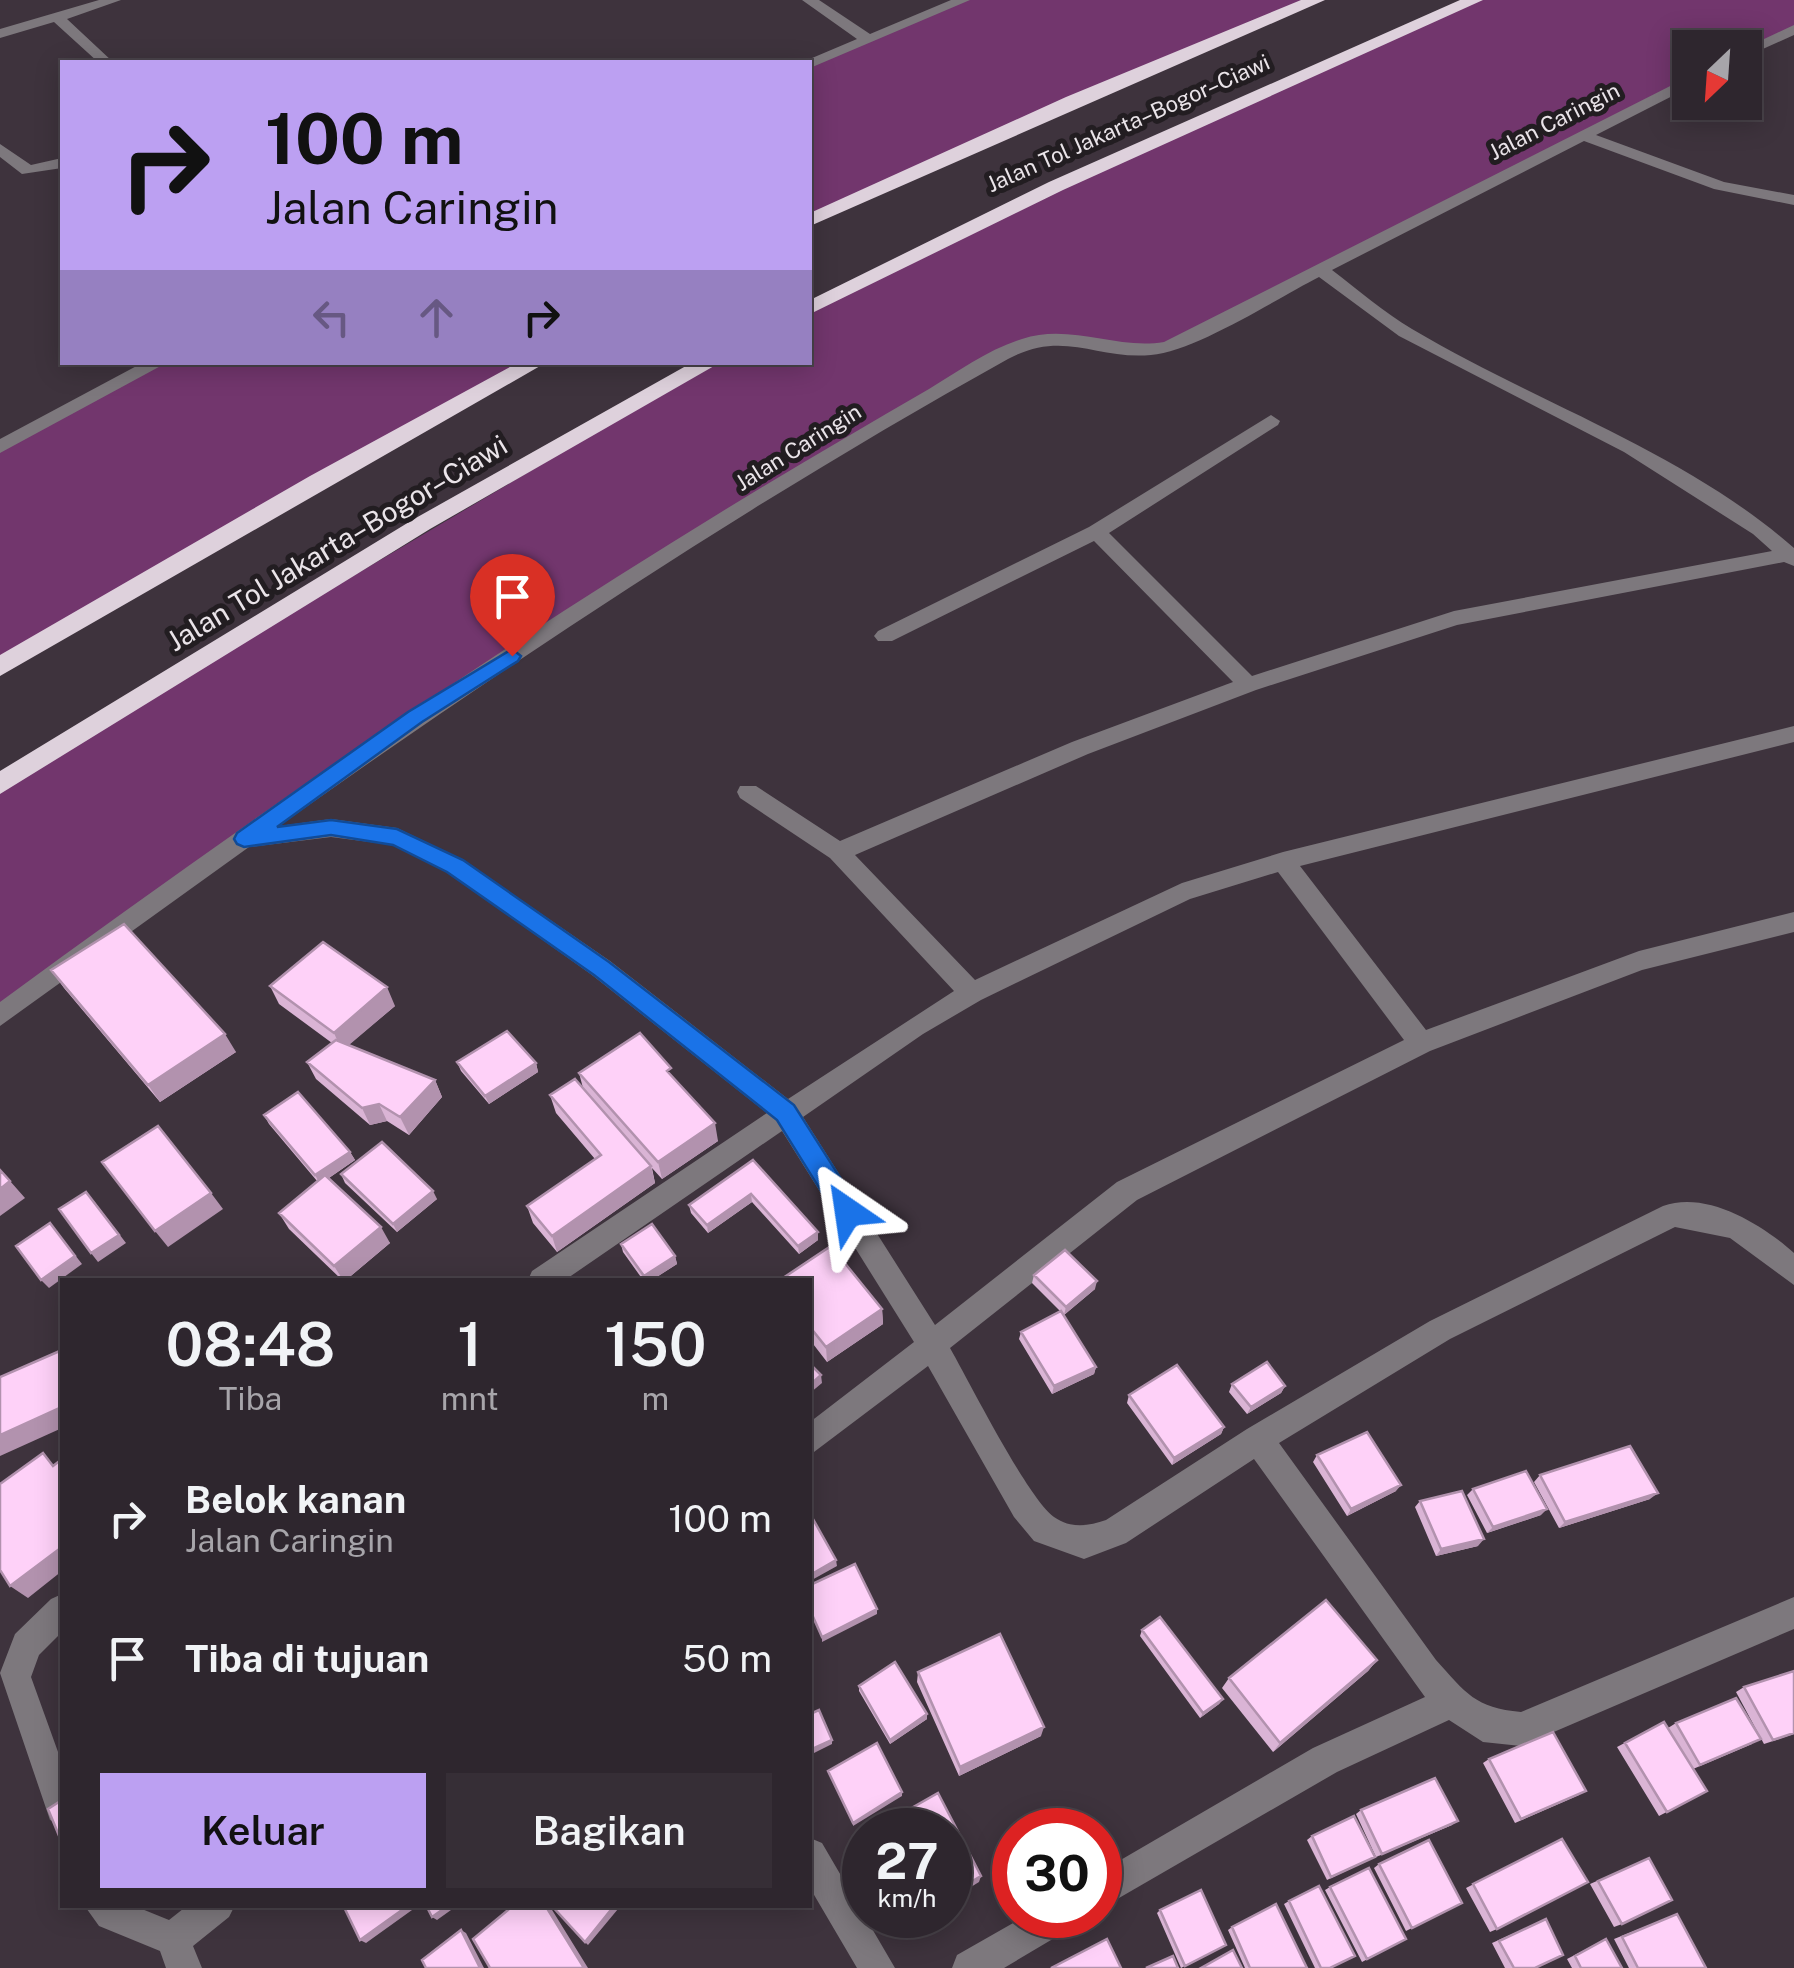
<!DOCTYPE html>
<html lang="id">
<head>
<meta charset="utf-8">
<style>
	:root { --surface:#2e262e; --page:#362e36; --text:#f1f3f6; --muted:#a7a5aa; --line:#49434a; --accent:#bca0f2 }
	body { margin:0; font-family:"Public Sans",sans-serif; background:var(--page); color:var(--text); height:100vh; display:flex; flex-direction:column; font-size:38px; white-space:nowrap }
	* { box-sizing:border-box; margin:0 }
	p { font-size:32px; color:var(--muted) }
	.icon { flex:none; width:55px; height:55px; fill:none; stroke:currentColor; stroke-width:2; stroke-linecap:round; stroke-linejoin:round }
	.map { position:relative; flex:1; overflow:hidden }
	.sheet { position:absolute; left:60px; top:1278px; width:752px; height:630px; display:flex; flex-direction:column; background:var(--surface); border-radius:0px; box-shadow:0 5px 25px #0003,0 0 0 2px var(--line) }
	.sheet>* { flex:none }
	.banner { position:absolute; left:60px; top:60px; width:752px; height:305px; border-radius:0px; box-shadow:0 5px 25px #0003,0 0 0 2px var(--line); background:#bca0f2; color:#111; overflow:hidden }
	.needle { width:65px; rotate:205deg }
	.tools { position:absolute; left:1672px; top:30px; display:grid; gap:20px }
	.tools a { display:grid; place-items:center; width:90px; height:90px; border-radius:0px; background:var(--surface); box-shadow:0 5px 25px #0003,0 0 0 2px var(--line); font-size:50px }
	.speed { position:absolute; left:842px; top:1808px; display:flex; gap:20px; font-size:50px; font-weight:700; text-align:center }
	.speed>* { display:grid; place-content:center; width:130px; height:130px; border-radius:50%; background:var(--surface); box-shadow:0 5px 25px #0003,0 0 0 2px var(--line); line-height:1 }
	.speed small { font-size:25px; font-weight:400 }
	.speed .limit { border:15px solid #d22; background:#fff; color:#111 }
	.pin { position:absolute; display:grid; place-items:center; width:85px; height:85px; color:#fff; margin:-102px -42px; border-radius:50% 50% 50% 0; rotate:-45deg; box-shadow:0 0 10px #0007 }
	.pin .icon { rotate:45deg }
	.me { position:absolute; width:110px; margin:-55px; rotate:328deg; stroke-linejoin:round; filter:drop-shadow(0 0 8px #0008) }
	.turn { display:flex; align-items:center; gap:35px; height:210px; padding:0 40px; font-size:45px }
	.turn .icon { width:130px; height:130px; stroke-width:2.5 }
	.turn b { display:block; font-size:70px; line-height:85px }
	.lanes { display:flex; align-items:center; height:95px; padding:0 40px; background:#0003; justify-content:center; gap:50px; direction:ltr }
	.lanes .off { opacity:.35 }
	.eta { display:flex; justify-content:space-evenly; align-items:center; height:170px; text-align:center }
	.eta b { font-size:60px; font-weight:600; line-height:70px }
	.action { display:flex; gap:20px; margin-top:auto; padding:20px 40px }
	.action a { flex:1; height:115px; border-radius:0px; background:var(--accent); color:#111; font-size:40px; font-weight:600; line-height:115px; text-align:center }
	.action a+a { background:var(--page); color:var(--text) }
	ul { padding:0; list-style:none }
	li { display:flex; align-items:center; gap:30px; height:140px; padding:0 40px }
	li div { flex:1 }
	li b { display:block; font-size:38px }
	li em { font-style:normal }
	.map>svg:first-child { display:block }
	.green { fill:#72366d }
	.lines { fill:none; stroke-linecap:round; stroke-linejoin:round }
	.minor { fill:#7d787d; fill-rule:evenodd }
	.highway { fill:#ded1dc; fill-rule:evenodd }
	.wall { fill:#dab4d5 }
	.shaded-wall { fill:#b292ae }
	.building { fill:#fed1f8; stroke:#b292ae; stroke-width:2.5 }
	.route { fill:#1a73e8; stroke:#114b97; stroke-width:2.5 }
	.labels { text-anchor:middle; stroke-width:10; stroke-linejoin:round; paint-order:stroke }
	.far-street-label { font-size:22px; fill:#eae4e9; stroke:#221d21 }
	.street-label { font-size:28px; fill:#eae4e9; stroke:#221d21 }
</style>
</head>
<body>
<div class="map">
<svg width="1794" height="1968" viewBox="0 0 1794 1968">
	<rect width="100%" height="100%" fill="#3e333d"/>
	<path class="green" d="M963 0H1318L810 220V65Z
		M1474 0H1794V29L1745 53V48H1690V81L1169 347 1055 338 967 374 415 717 0 1016V785L713 363 810 362V310L946 236Z
		M159 363H536L0 667V447Z"/>
	<g class="lines">
		<path class="minor" d="M99 0H121L67 19 113 62H98L54 22 0 38V29Z
			M802 0H819L870 34 951 0H970L810 68V62L805 61 857 39Z
			M1794 25V35L1745 57V48Z
			M1690 76V87L1596 135 1724 182 1794 195V205L1714 189 1584 141 1332 270C1358 290 1384 312 1412 329 1538 404 1682 450 1794 548V566L1784 562 1457 625 1256 690 1088 754 855 855 975 980 1182 883 1283 852 1794 726V742L1300 866 1426 1030 1639 951 1794 912V932L1642 970 1430 1051 1137 1200 950 1348C970 1383 1027 1497 1054 1517 1071 1529 1089 1526 1106 1520L1247 1429 1430 1321 1663 1206C1707 1190 1763 1225 1794 1253V1285L1730 1238 1675 1227 1450 1339 1279 1443 1436 1660C1466 1693 1475 1708 1521 1712L1794 1597V1629L1521 1746 1483 1742 1449 1720 1337 1772 1100 1909V1872L1313 1748 1425 1697 1254 1459 1126 1543 1084 1559 1034 1541 1014 1517 928 1366 810 1455V1422L914 1342 782 1131 565 1280H528L532 1271 767 1113 592 975 447 872 393 845 331 837 249 847 0 1026V1002C246 821 498 647 759 489 816 455 872 422 929 389 959 371 989 349 1022 339 1070 323 1116 350 1164 342ZM1319 277 1399 336 1624 452 1753 534 1772 551 1454 611 1252 676 1109 533 1278 425 1280 421 1271 415 1089 527 878 631 874 636 878 641H892L1094 541 1233 682 1072 742 840 841 756 786H740L737 792 740 798 830 858 954 991 788 1099 610 961 463 860 397 828 331 819 279 826C515 659 756 499 1008 359 1064 329 1096 360 1151 355 1196 351 1276 299 1319 277ZM1278 872 1404 1040 1117 1182 935 1325 803 1117 923 1034 981 1000 1190 899Z
			M0 144 31 165 62 158V168L22 174 0 157Z
			M144 362H168L0 453V439Z
			M62 1594V1632L39 1655 31 1677 62 1763V1825L50 1820 0 1673 15 1634 51 1599Z
			M810 1838 822 1843 895 1968H857L810 1888Z
			M84 1905H132L169 1920 188 1905H235L229 1917 193 1946 202 1968H166L160 1951 99 1926Z
			M1027 1915H1079L1073 1927 1004 1968H952L957 1955Z"/>
		<path class="highway" d="M1301 0H1325L810 226V213L1066 97Z
			M1460 0H1483L1063 190 810 314V300L1049 182Z
			M519 362H547L0 676V655L310 476Z
			M693 362H721L430 529 0 794V771L414 519Z"/>
	</g>
	<path class="wall" d="M51 970 236 1052 160 1102 64 988Z
		M270 986 395 1006 348 1045 435 1080 442 1097 409 1135 387 1121 370 1125 316 1079 307 1062 332 1043 279 1004Z
		M457 1062 536 1063 538 1072 489 1104 461 1071Z
		M579 1073 673 1078 718 1141 662 1179 652 1168 655 1183 557 1252 533 1223 527 1206 595 1159 556 1113 550 1095 583 1088Z
		M264 1115 350 1152 355 1160 329 1178 390 1243 346 1280H342L289 1229 279 1213 317 1181 269 1124Z
		M753 1160 818 1240 799 1254 752 1202 708 1233 691 1213 689 1205Z
		M341 1174 437 1199 397 1232 345 1183Z
		M621 1244 675 1256 677 1264 652 1280H643L623 1252Z
		M1034 1275 1095 1289 1064 1315 1096 1367 1094 1374 1052 1394 1019 1339 1021 1332 1061 1312 1032 1283Z
		M810 1280 882 1309 883 1324 827 1362 810 1340Z
		M1232 1384 1285 1386 1281 1393 1247 1414 1229 1392Z
		M1129 1395 1224 1427 1221 1434 1172 1465 1127 1403Z
		M1317 1455 1396 1491 1347 1516 1313 1462Z
		M1540 1475 1650 1499 1559 1528 1534 1482Z
		M1473 1489 1541 1515 1487 1533 1467 1495Z
		M1420 1501 1478 1546 1436 1556 1415 1507Z
		M1142 1630 1223 1699 1219 1704 1200 1718 1140 1636Z
		M1377 1660 1368 1671 1273 1752 1222 1688 1229 1678Z
		M918 1672 1041 1736 959 1776 917 1682Z
		M859 1686 927 1719 890 1744 859 1691Z
		M1744 1687 1794 1734 1764 1744 1736 1692Z
		M1664 1722 1677 1743 1668 1728 1676 1723 1752 1744 1693 1769 1707 1791 1659 1816 1617 1747Z
		M1489 1759 1579 1795 1515 1823 1483 1763Z
		M1361 1810 1452 1825 1376 1857 1356 1814Z
		M1312 1836 1375 1857 1327 1880 1307 1840Z
		M1562 1839 1497 1929 1490 1932 1466 1888Z
		M1649 1858 1622 1924 1614 1927 1590 1884Z
		M1379 1864 1462 1903 1406 1931 1374 1868Z
		M1330 1887 1406 1939 1362 1962 1325 1890Z
		M1289 1901 1330 1968H1315L1284 1904Z
		M1160 1910 1226 1945 1181 1968 1157 1913Z
		M1677 1914 1706 1968H1629L1614 1939Z
		M1546 1919 1535 1968H1505L1492 1943Z
		M1232 1927 1307 1968H1245L1228 1930Z
		M1606 1939 1622 1968H1572L1567 1959Z"/>
	<path class="shaded-wall" d="M387 987 395 1006 342 1051 334 1033Z
		M225 1034 236 1052 160 1102 148 1085Z
		M536 1063 538 1072 489 1104 485 1096Z
		M435 1080 442 1097 409 1135 400 1117Z
		M379 1104 387 1121 370 1125 362 1108Z
		M715 1123 718 1141 662 1179 658 1162Z
		M350 1152 355 1160 320 1184 315 1175Z
		M651 1166 655 1183 557 1252 552 1236Z
		M10 1181 25 1198 0 1216V1189Z
		M433 1191 437 1199 397 1232 393 1224Z
		M211 1193 223 1209 168 1247 155 1231Z
		M751 1194 752 1202 708 1233 707 1225Z
		M93 1200 126 1243 98 1262 91 1253Z
		M50 1223 82 1264 49 1288 41 1280Z
		M381 1227 390 1243 346 1280H343L334 1266Z
		M818 1232V1240L799 1254 798 1246Z
		M675 1256 677 1264 652 1280H645L644 1276Z
		M1097 1281 1095 1289 1064 1315 1066 1307Z
		M882 1309 883 1324 827 1362 826 1347Z
		M1096 1367 1094 1374 1052 1394 1054 1386Z
		M821 1375 822 1383 810 1393V1385Z
		M1285 1386 1281 1393 1247 1414 1251 1407Z
		M62 1407V1428L0 1456V1435Z
		M1224 1427 1221 1434 1172 1465 1174 1458Z
		M1401 1485 1396 1491 1347 1516 1351 1509Z
		M1658 1493 1650 1499 1559 1528 1565 1522Z
		M1547 1509 1541 1515 1487 1533 1493 1527Z
		M1484 1539 1478 1546 1436 1556 1441 1549Z
		M62 1547V1571L28 1598 10 1586Z
		M836 1560 837 1566 810 1581V1575Z
		M877 1609V1614L822 1642V1637Z
		M1377 1660 1368 1671 1273 1752 1280 1743Z
		M1223 1699 1219 1704 1200 1718 1203 1713Z
		M927 1714V1719L890 1744V1740Z
		M1044 1727 1041 1736 959 1776 960 1767Z
		M832 1740V1744L810 1755V1750Z
		M902 1792V1796L853 1826V1823Z
		M1458 1821 1452 1825 1376 1857 1382 1854Z
		M981 1876 979 1882 950 1900V1894Z
		M409 1905H419L366 1943 360 1940Z
		M449 1905H458L437 1920 432 1917Z
		M545 1905H549L588 1968H584Z
		M614 1906 618 1909 588 1945 585 1942Z
		M916 1915H925L901 1930V1924Z
		M461 1930 466 1933 484 1968H480Z"/>
	<path class="building" d="M124 924 225 1034 148 1085 51 970Z
		M323 942 387 987 334 1033 270 986Z
		M507 1031 536 1063 485 1096 457 1062Z
		M640 1033 671 1068 667 1071 715 1123 658 1162 579 1073Z
		M336 1040 435 1080 400 1117 379 1104 362 1108 307 1062Z
		M575 1079 651 1166 552 1236 527 1206 601 1155 550 1095Z
		M298 1092 350 1152 315 1175 264 1115Z
		M158 1126 211 1193 155 1231 102 1162Z
		M382 1142 433 1191 393 1224 341 1174Z
		M753 1160 818 1232 798 1246 751 1194 707 1225 689 1205Z
		M0 1170 10 1181 0 1189Z
		M325 1175 381 1227 334 1266 279 1213Z
		M86 1192 119 1235 91 1253 59 1209Z
		M50 1223 75 1256 41 1280 16 1246Z
		M652 1224 675 1256 644 1276 621 1244Z
		M831 1246 882 1309 826 1347 810 1327V1280H780Z
		M1065 1250 1097 1281 1066 1307 1034 1275Z
		M1061 1311 1096 1367 1054 1386 1021 1332Z
		M62 1350V1407L0 1435V1377Z
		M1267 1362 1285 1386 1251 1407 1232 1384Z
		M810 1364 821 1375 810 1385Z
		M1177 1365 1224 1427 1174 1458 1129 1395Z
		M1367 1432 1401 1485 1351 1509 1317 1455Z
		M1630 1446 1658 1493 1565 1522 1540 1475Z
		M43 1453 53 1466 62 1459V1547L10 1586 0 1570V1484Z
		M1526 1471 1547 1509 1493 1527 1473 1489Z
		M1462 1491 1484 1539 1441 1549 1420 1501Z
		M813 1519 836 1560 810 1575V1520Z
		M855 1564 877 1609 822 1637 810 1610V1585Z
		M1326 1600 1377 1660 1280 1743 1229 1678Z
		M1160 1617 1223 1699 1203 1713 1142 1630Z
		M1000 1634 1044 1727 960 1767 918 1672Z
		M895 1662 927 1714 890 1740 859 1686Z
		M1794 1671V1733L1773 1740 1744 1687Z
		M1736 1698 1761 1739 1700 1765 1676 1723Z
		M819 1710 832 1740 810 1750V1714Z
		M1664 1722 1707 1791 1667 1812 1625 1743Z
		M1553 1732 1586 1791 1521 1819 1489 1759Z
		M877 1743 902 1792 853 1823 828 1771Z
		M1435 1778 1458 1821 1382 1854 1361 1810Z
		M938 1793 981 1876 950 1894V1830H873Z
		M62 1800V1843L48 1809Z
		M1354 1816 1375 1857 1331 1877 1312 1836Z
		M1562 1839 1588 1882 1497 1929 1473 1884Z
		M1429 1840 1462 1903 1412 1928 1379 1864Z
		M1649 1858 1672 1900 1622 1924 1598 1881Z
		M1369 1868 1406 1939 1367 1959 1330 1887Z
		M1319 1886 1355 1956 1330 1968H1321L1289 1901Z
		M1201 1890 1226 1945 1185 1966 1160 1910Z
		M1276 1904 1307 1968H1250L1232 1927Z
		M343 1905H409L360 1940Z
		M426 1905H449L432 1917Z
		M514 1905H545L584 1968H490L473 1939Z
		M551 1905H613L614 1906 585 1942Z
		M1677 1914 1706 1968H1638L1622 1937Z
		M896 1915H916L901 1924Z
		M1546 1919 1563 1955 1535 1968H1514L1499 1941Z
		M461 1930 480 1968H426L422 1960Z
		M1107 1939 1121 1968H1051Z
		M1606 1939 1622 1968H1581L1575 1956Z
		M1233 1950 1242 1968H1201Z
		M1173 1956 1178 1968H1146Z"/>
	<path class="route" d="M512 649 521 656 518 661 422 722 277 827 331 820 397 829 463 860 609 962 794 1105 857 1204 861 1212 857 1220 848 1223 839 1220 777 1120 594 975 447 872 393 845 331 835 244 847 237 844 234 839 237 833 408 712Z"/>
	<g class="labels">
		<g class="far-street-label">
			<text transform="translate(1554 121) rotate(-27)" y="8">Jalan Caringin</text>
			<text transform="translate(1128 123) rotate(-24)" y="8">Jalan Tol Jakarta–Bogor–Ciawi</text>
			<text transform="translate(798 447) rotate(-32)" y="8">Jalan Caringin</text>
		</g>
		<g class="street-label">
			<text transform="translate(337 543) rotate(-31)" y="10">Jalan Tol Jakarta–Bogor–Ciawi</text>
		</g>
	</g>
</svg>
<div class="tools">
<a><svg class="needle" viewBox="-14 -14 28 28"><path d="M0-13l5 13h-10z" fill="#e53935"/><path d="M0 13l5-13h-10z" fill="#a7a5aa"/></svg></a>
</div>
<div class="speed"><div>27<small>km/h</small></div><div class="limit">30</div></div>
<div class="pin" style="left:512px;top:656px;background:#d93025"><svg class="icon" aria-label="arrive" viewBox="0 0 24 24"><path d="M6 21V4h12l-3 4 3 4H6"/></svg></div>
<svg class="me" style="left:848px;top:1212px" viewBox="-20 -20 40 40"><path d="M0-17L14 15 0 8-14 15z" fill="#1a73e8" stroke="#fff" stroke-width="4"/></svg>
<div class="banner">
<div class="turn"><svg class="icon" aria-label="right" viewBox="0 0 24 24"><path d="M7 20v-9h11M14 6l5 5-5 5"/></svg><div><b>100 m</b>Jalan Caringin</div></div>
<div class="lanes"><svg class="icon off" aria-label="left" viewBox="0 0 24 24"><path d="M17 20v-9H6M10 6l-5 5 5 5"/></svg><svg class="icon off" aria-label="ahead" viewBox="0 0 24 24"><path d="M12 20V5M6 11l6-6 6 6"/></svg><svg class="icon" aria-label="right" viewBox="0 0 24 24"><path d="M7 20v-9h11M14 6l5 5-5 5"/></svg></div>
</div>
<section class="sheet">
<div class="eta">
<div><b>08:48</b><p>Tiba</p></div>
<div><b>1</b><p>mnt</p></div>
<div><b>150</b><p>m</p></div>
</div>
<ul>
<li><svg class="icon" aria-label="right" viewBox="0 0 24 24"><path d="M7 20v-9h11M14 6l5 5-5 5"/></svg><div><b>Belok kanan</b><p>Jalan Caringin</p></div><em>100 m</em></li>
<li><svg class="icon" aria-label="arrive" viewBox="0 0 24 24"><path d="M6 21V4h12l-3 4 3 4H6"/></svg><div><b>Tiba di tujuan</b></div><em>50 m</em></li>
</ul>
<div class="action"><a>Keluar</a><a>Bagikan</a></div>
</section>
</div>
</body>
</html>
